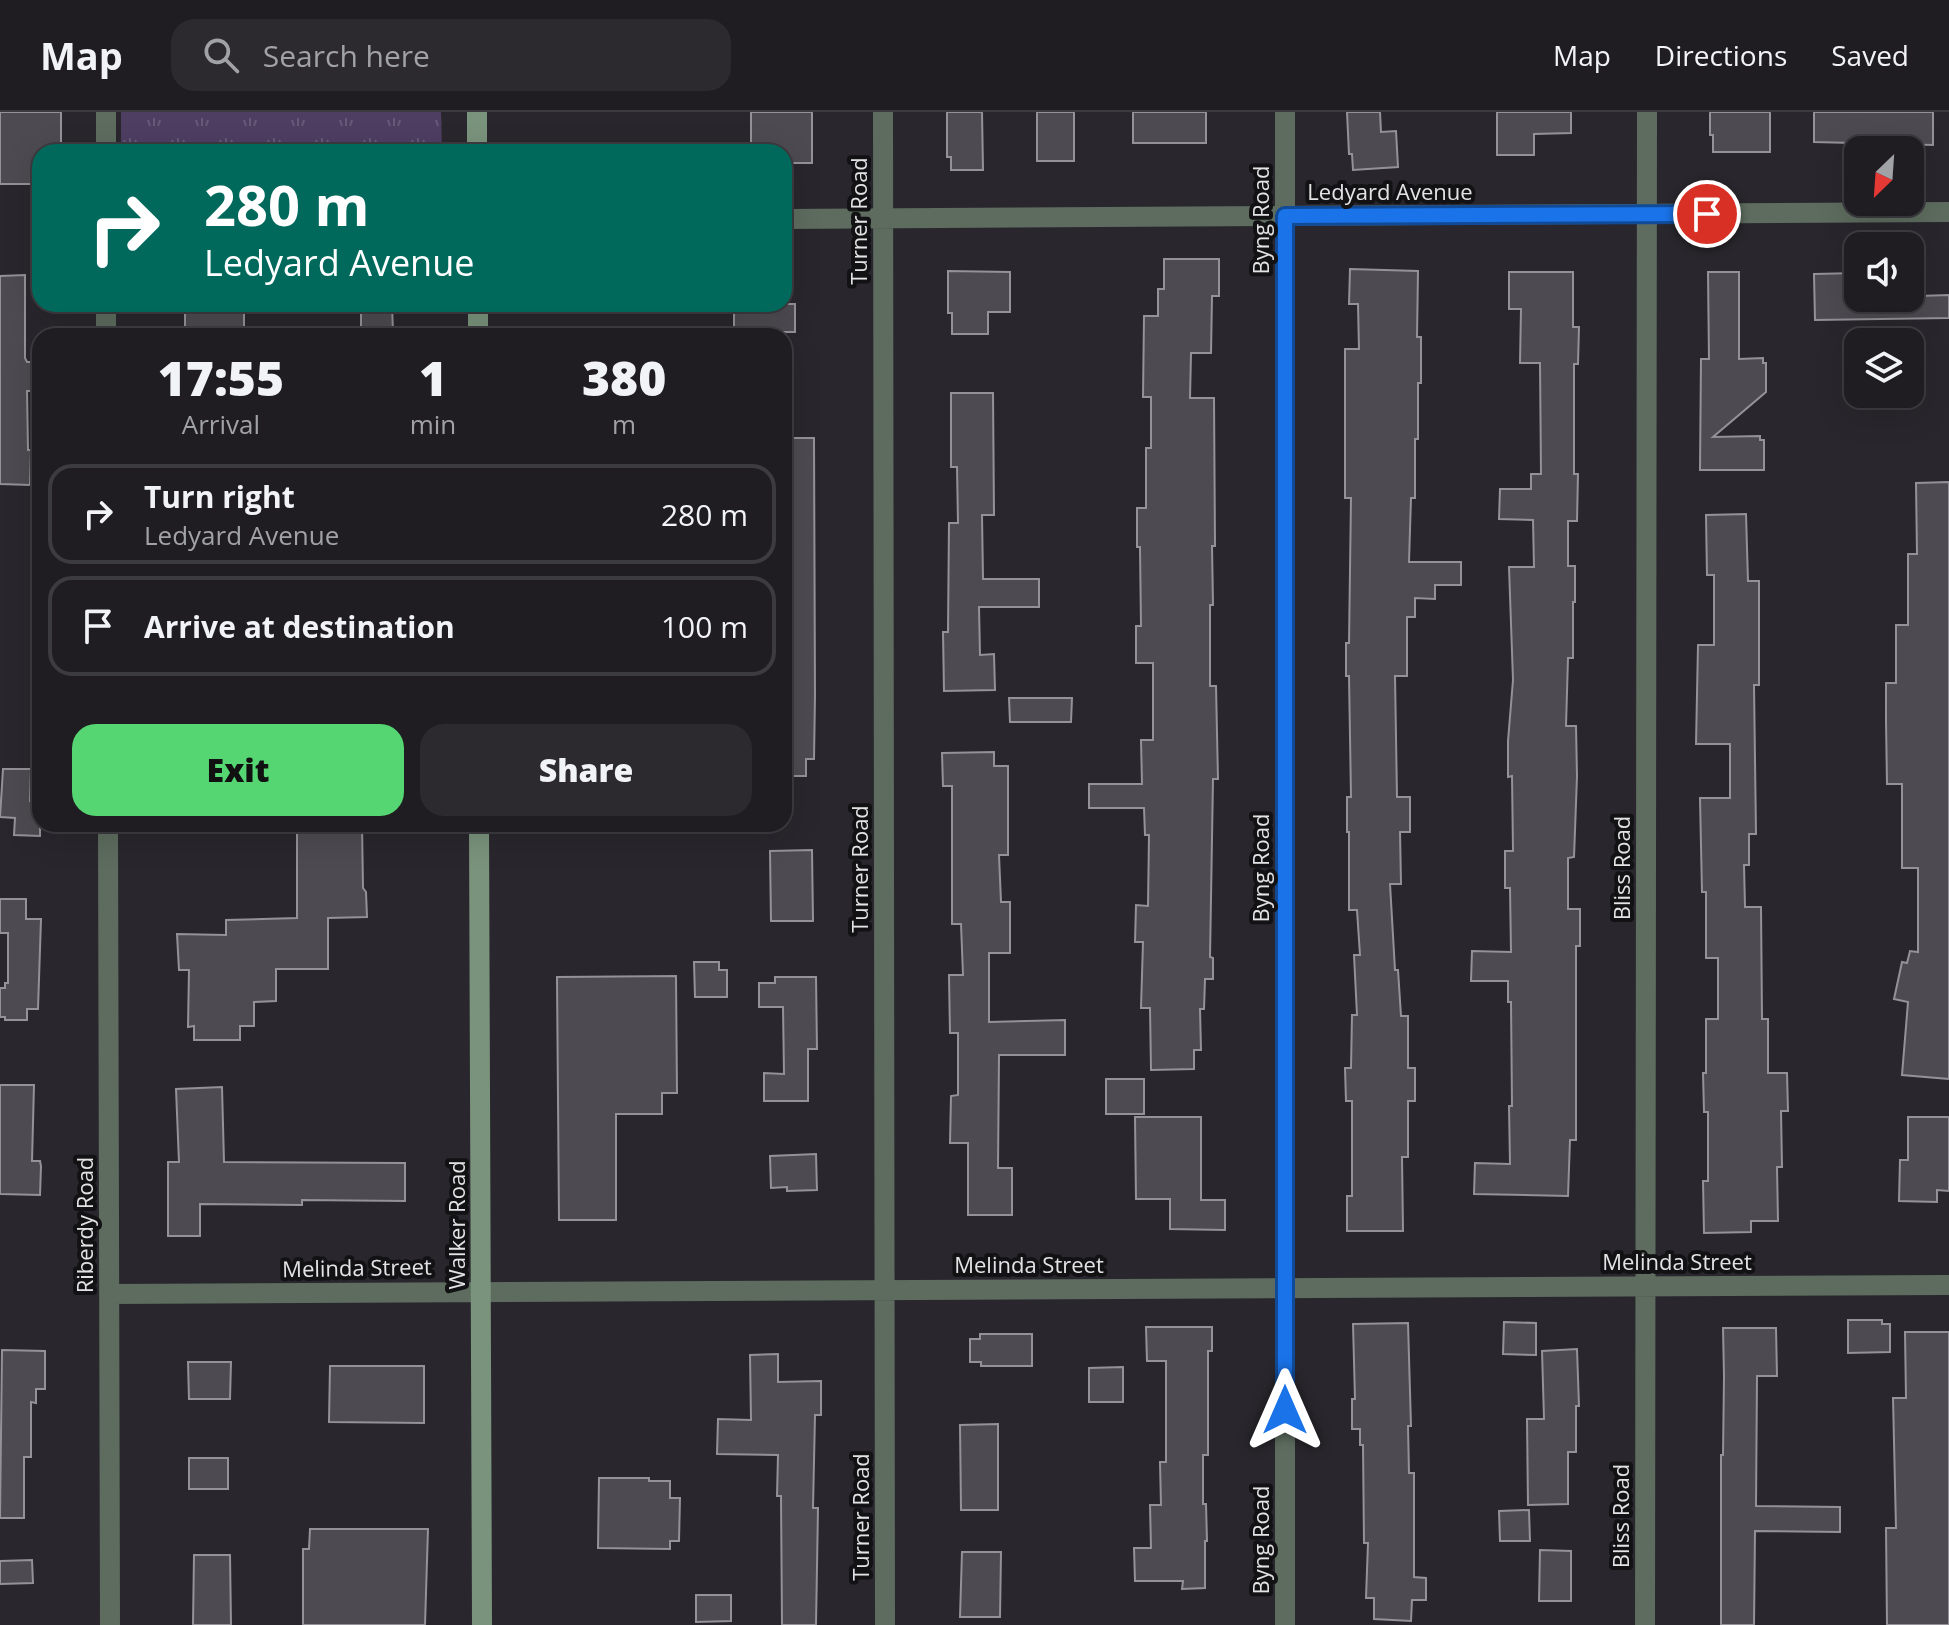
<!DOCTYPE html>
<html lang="en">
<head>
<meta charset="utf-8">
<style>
	:root { --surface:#1f1d22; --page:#2c2a2f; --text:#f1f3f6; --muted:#a1a2a5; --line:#3c3b40; --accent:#55d672 }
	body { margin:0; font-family:"Open Sans",sans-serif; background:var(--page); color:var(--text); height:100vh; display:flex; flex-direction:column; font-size:30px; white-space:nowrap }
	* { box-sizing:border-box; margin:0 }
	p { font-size:26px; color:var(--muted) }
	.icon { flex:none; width:44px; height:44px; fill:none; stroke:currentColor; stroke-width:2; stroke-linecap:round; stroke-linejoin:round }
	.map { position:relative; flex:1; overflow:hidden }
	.side { position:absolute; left:32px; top:216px; width:760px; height:504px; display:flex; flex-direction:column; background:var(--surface); border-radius:24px; box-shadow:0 8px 32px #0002,0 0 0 2px var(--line) }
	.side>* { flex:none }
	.guide { position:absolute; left:32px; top:32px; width:760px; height:168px; border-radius:24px; box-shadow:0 8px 32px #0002,0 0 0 2px var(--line); background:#00695c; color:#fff; overflow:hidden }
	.needle { width:52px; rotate:205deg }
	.fabs { position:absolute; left:1844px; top:24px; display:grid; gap:16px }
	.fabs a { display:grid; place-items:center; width:80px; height:80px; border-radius:16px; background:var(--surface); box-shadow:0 8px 32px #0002,0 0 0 2px var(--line); font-size:40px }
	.pin { position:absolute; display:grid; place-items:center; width:68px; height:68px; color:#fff; margin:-34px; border:4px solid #fff; border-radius:50%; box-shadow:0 2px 8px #0007 }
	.me { position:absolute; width:88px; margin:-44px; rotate:0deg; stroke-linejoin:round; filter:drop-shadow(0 0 6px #0008) }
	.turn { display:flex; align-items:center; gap:28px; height:168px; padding:0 40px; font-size:36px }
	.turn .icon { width:104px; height:104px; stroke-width:2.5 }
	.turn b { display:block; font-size:56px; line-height:68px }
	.eta { display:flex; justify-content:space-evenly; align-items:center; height:136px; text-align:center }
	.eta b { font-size:48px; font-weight:800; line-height:56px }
	.cta { display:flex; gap:16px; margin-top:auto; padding:16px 40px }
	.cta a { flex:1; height:92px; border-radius:24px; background:var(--accent); color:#111; font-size:32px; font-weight:800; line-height:92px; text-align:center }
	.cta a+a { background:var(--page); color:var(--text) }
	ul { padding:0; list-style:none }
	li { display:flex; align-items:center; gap:24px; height:100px; margin:0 16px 12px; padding:0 24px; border:4px solid var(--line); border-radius:24px }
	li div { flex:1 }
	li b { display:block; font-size:30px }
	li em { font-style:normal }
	header { display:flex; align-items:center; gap:48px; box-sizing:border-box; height:112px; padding:0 40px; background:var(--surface); border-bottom:2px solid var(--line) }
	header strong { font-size:38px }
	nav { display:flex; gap:44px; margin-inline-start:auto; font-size:28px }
	.search { width:560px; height:72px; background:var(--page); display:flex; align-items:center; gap:20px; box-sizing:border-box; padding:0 28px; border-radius:24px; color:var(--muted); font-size:30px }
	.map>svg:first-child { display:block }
	.grass { fill:url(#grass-tufts) }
	.building { fill:#4d4b51; stroke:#949198; stroke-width:2 }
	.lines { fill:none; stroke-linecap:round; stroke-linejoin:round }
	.street { stroke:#5d6c5e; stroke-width:20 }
	.secondary { stroke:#7a937c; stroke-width:20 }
	.route-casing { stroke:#114b97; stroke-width:20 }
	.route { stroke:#1a73e8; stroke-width:14 }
	.labels { text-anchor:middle; stroke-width:8; stroke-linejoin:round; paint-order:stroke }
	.street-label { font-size:22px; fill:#e3e2e5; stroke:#121113 }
</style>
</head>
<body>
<header>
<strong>Map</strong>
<div class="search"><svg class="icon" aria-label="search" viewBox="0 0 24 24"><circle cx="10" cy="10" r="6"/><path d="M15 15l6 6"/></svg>Search here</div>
<nav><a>Map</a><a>Directions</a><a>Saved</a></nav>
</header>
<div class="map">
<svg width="1949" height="1513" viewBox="0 0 1949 1513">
	<defs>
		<pattern id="grass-tufts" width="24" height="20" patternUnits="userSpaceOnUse" patternTransform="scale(2)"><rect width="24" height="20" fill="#4d3e62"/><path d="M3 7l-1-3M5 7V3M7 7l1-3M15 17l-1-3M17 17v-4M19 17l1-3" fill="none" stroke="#665a78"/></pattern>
	</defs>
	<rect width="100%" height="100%" fill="#29272d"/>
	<path class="grass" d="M121 0H441L442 40H121Z"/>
	<path class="building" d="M0 0H61V40H40V72H0Z
		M751 0H812V51H784V40H751Z
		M947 0H982L983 58H951V45H947Z
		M1037 0H1074V49H1037Z
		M1133 0H1206V31H1133Z
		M1347 0H1380L1381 20 1396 19 1398 55 1353 58 1352 42H1349Z
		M1497 0H1571V21L1534 22V43H1497Z
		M1710 0H1770V40H1713V23H1710Z
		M1814 0H1933V33L1814 30Z
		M1164 147H1219V184H1212L1211 241H1191L1190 286H1214L1215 434H1212L1213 493H1210V574H1216L1218 667H1213L1210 845 1213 846V867H1205L1204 897H1200L1201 938H1194V957L1151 958 1150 896H1141L1143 830H1135L1136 793 1148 794 1149 723H1145L1144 696H1089V672H1142L1141 628H1153V551H1136V514H1141L1140 435H1137V396H1146V336H1151V285H1143L1144 204H1158V177H1164Z
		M1350 157 1418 159 1417 225H1421V271H1418V327H1415V386H1411L1409 450H1461V473H1435V487L1415 486V505H1407V564H1395L1397 685H1410V720H1400L1401 772H1390L1395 858H1398L1401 904H1408V956H1415V989H1408V1045H1402L1403 1119H1347V1084H1352V989H1346L1345 956H1351L1352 903H1357L1354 843H1360L1357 798H1349V720H1347V685H1351L1349 564H1346V531H1349L1351 386H1345V237H1359L1358 192H1349Z
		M948 159 1010 160V200H988V222H952V201H948Z
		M1509 160H1573V215H1579L1578 252H1574V362H1578L1577 409H1568V454H1575V490H1573V546H1568L1566 614H1576L1577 664 1574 745 1568 746V797H1580V834H1576V1028H1570L1568 1084 1474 1082 1475 1051 1510 1052 1509 994H1512L1511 890H1508V869H1471L1472 839 1511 840 1510 776H1505V739H1513L1512 664 1508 665V629L1513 568 1509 455H1534L1533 408 1499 407 1500 377H1531V362H1541L1540 251H1520L1521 197H1509Z
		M1708 160H1739V247L1763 246V251H1766V280L1713 325 1760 324V328H1764V358H1700L1701 247H1709Z
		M1858 161V186L1949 183V206L1815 208 1814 162Z
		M25 163V246L27 250H32L33 279H27L28 338H31L30 373 0 372V164Z
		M185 192H244V222L185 221Z
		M361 192H392L393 221H361Z
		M734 192H795V220H734Z
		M951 281H993L994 403H982L983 467H1039V495H979L980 543 994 542 995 578 944 579 943 520H948L949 411H958L957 355H951Z
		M784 326H814L815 583 814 647H806V664H784Z
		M1949 370V967L1902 963 1908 890 1894 887 1902 850 1907 851 1910 839 1918 840V756H1902V672H1887L1886 609V571H1896V513H1908V442H1917L1916 371Z
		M1746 402 1748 469H1759V573H1754L1756 722H1749V753H1744L1745 795H1761L1762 907H1768V961H1787L1788 999H1781L1782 1055H1777L1778 1109H1751V1120L1704 1121 1703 1069H1708V1000H1704L1703 961H1706V907H1718V846H1706V780H1702L1700 686H1730V632H1696L1698 533H1714V463H1707L1706 403Z
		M1009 586H1072L1071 610H1010Z
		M994 640V654H1008V743H999L1001 790H1010V841H989V910L1065 908V943H999L998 1056H1012V1103H968V1031H950L951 984 958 983V921H950L949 863H963L961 812H952V674H943L942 641Z
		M3 657H31L30 689 40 690V724L14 723 15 706 0 705Z
		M297 712H362L363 776 366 780 367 805 328 806V857H276V889L254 890V914H240V928H194V914L188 915 189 858H179L177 822 226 823V808L297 806Z
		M812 738 813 809H771L770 739Z
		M0 787H26V807H41L38 897H27V908H5V905H0V876H5V871H8V821H0Z
		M694 850H719V858H727V885H695Z
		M676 864 677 981H662V1002H616V1108H559L557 865Z
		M775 865H816L817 937H808V989H764V961L784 962 783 895H759V871H775Z
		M1106 967H1144V1002H1106Z
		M0 973H34L32 1049H40L41 1054 40 1083 0 1082Z
		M222 975 224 1050 405 1051V1089L302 1088V1093L200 1092V1124H168V1050H179L176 977Z
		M1135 1005H1201V1088H1225V1118L1170 1117V1087H1136Z
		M1908 1005H1949V1079L1937 1078V1090L1899 1089 1900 1048H1908Z
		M816 1042 817 1078 787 1079V1075L771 1076 770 1044Z
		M1848 1208H1882V1212H1890V1240L1848 1241Z
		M1504 1210 1536 1211V1243L1503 1242Z
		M1408 1211 1411 1314H1408L1409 1361H1414V1465L1426 1466V1488H1412L1411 1509 1374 1507V1486H1366L1368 1431H1364L1363 1333H1360V1317H1352V1287H1355L1353 1212Z
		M1146 1215H1212V1239H1208V1343H1203V1392H1206L1207 1429H1205V1476L1182 1477 1183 1469H1135L1134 1436H1151L1150 1393H1161L1160 1350H1166V1249H1147Z
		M1723 1216H1776L1777 1264H1757L1756 1394 1840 1395V1420L1755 1419 1754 1513H1721V1343H1723L1724 1264Z
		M1905 1220H1949V1513H1887L1886 1416H1896L1893 1286H1906Z
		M980 1222H1032V1254H981V1250H970V1227H980Z
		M1577 1237 1579 1294H1576V1340H1568V1392L1528 1393 1527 1307H1544L1542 1239Z
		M2 1238 45 1239V1277H36V1291L31 1290V1345H24V1406H0Z
		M778 1242V1270L821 1269V1303H815L813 1396H818L816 1513H782L781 1384H777L778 1343 717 1342 718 1307 751 1308 750 1243Z
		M188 1250H231L230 1287H189Z
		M330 1254H424V1311L329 1310Z
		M1123 1255V1290H1089V1256Z
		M998 1312V1398H961L960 1313Z
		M189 1346H228V1377H189Z
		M599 1366H649V1369H670V1386H680L679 1429H670V1437L598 1436Z
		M1529 1398 1530 1429H1500L1499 1399Z
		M310 1417H428L425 1513H303V1437H309Z
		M1540 1438 1571 1439V1489H1539Z
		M962 1440H1001L1000 1505H960Z
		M194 1443H230L231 1513H193Z
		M32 1448 33 1471 0 1472V1449Z
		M696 1483H731V1509L696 1510Z"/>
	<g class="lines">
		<path class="street" d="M106 0V40
			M883 0 885 1513
			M784 107 1949 100
			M106 192V224
			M108 712 110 1513
			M109 1182 1949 1173
			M1285 1513V0
			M1645 1513 1647 0"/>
		<path class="secondary" d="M477 0V40
			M478 224V192
			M479 712 482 1513"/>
	</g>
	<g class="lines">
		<g class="route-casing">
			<path id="route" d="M1285 1298V104L1707 102"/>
		</g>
		<use href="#route" class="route"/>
	</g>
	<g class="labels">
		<g class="street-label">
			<text x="1390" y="88">Ledyard Avenue</text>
			<text transform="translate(1261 108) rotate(-90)" y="8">Byng Road</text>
			<text transform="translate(859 109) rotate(-90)" y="8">Turner Road</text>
			<text transform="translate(1261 756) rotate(-90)" y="8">Byng Road</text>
			<text transform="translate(1622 756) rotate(-90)" y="8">Bliss Road</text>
			<text transform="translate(860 757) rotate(-90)" y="8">Turner Road</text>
			<text transform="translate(85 1113) rotate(-90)" y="8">Riberdy Road</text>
			<text transform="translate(457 1113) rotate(-90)" y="8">Walker Road</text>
			<text x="1677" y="1158">Melinda Street</text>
			<text x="1029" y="1161">Melinda Street</text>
			<text transform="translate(357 1156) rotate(-1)" y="8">Melinda Street</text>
			<text transform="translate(1621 1404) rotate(-90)" y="8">Bliss Road</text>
			<text transform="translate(861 1405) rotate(-90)" y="8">Turner Road</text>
			<text transform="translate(1261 1428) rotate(-90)" y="8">Byng Road</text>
		</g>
	</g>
</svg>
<div class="fabs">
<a><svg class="needle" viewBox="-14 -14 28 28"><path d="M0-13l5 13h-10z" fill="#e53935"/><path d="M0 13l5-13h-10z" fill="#a1a2a5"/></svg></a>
<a><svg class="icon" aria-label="sound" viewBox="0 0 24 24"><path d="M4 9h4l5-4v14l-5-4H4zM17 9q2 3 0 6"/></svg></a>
<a><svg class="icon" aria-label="layers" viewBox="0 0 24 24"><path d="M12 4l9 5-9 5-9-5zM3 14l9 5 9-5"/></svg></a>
</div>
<div class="pin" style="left:1707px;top:102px;background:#d93025"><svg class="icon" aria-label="arrive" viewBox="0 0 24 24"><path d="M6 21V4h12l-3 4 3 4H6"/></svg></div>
<svg class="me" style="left:1285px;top:1298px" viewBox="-20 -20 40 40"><path d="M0-17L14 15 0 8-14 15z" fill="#1a73e8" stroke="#fff" stroke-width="4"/></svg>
<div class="guide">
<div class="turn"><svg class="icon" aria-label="right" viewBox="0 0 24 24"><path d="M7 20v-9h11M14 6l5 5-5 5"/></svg><div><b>280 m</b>Ledyard Avenue</div></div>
</div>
<section class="side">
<div class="eta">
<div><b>17:55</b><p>Arrival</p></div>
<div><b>1</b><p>min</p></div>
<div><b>380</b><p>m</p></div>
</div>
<ul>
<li><svg class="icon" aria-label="right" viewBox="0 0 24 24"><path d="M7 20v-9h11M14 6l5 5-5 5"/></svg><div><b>Turn right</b><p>Ledyard Avenue</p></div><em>280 m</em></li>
<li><svg class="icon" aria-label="arrive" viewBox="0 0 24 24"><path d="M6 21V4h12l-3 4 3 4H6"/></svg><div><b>Arrive at destination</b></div><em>100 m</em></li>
</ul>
<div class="cta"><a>Exit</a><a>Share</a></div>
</section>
</div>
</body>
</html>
